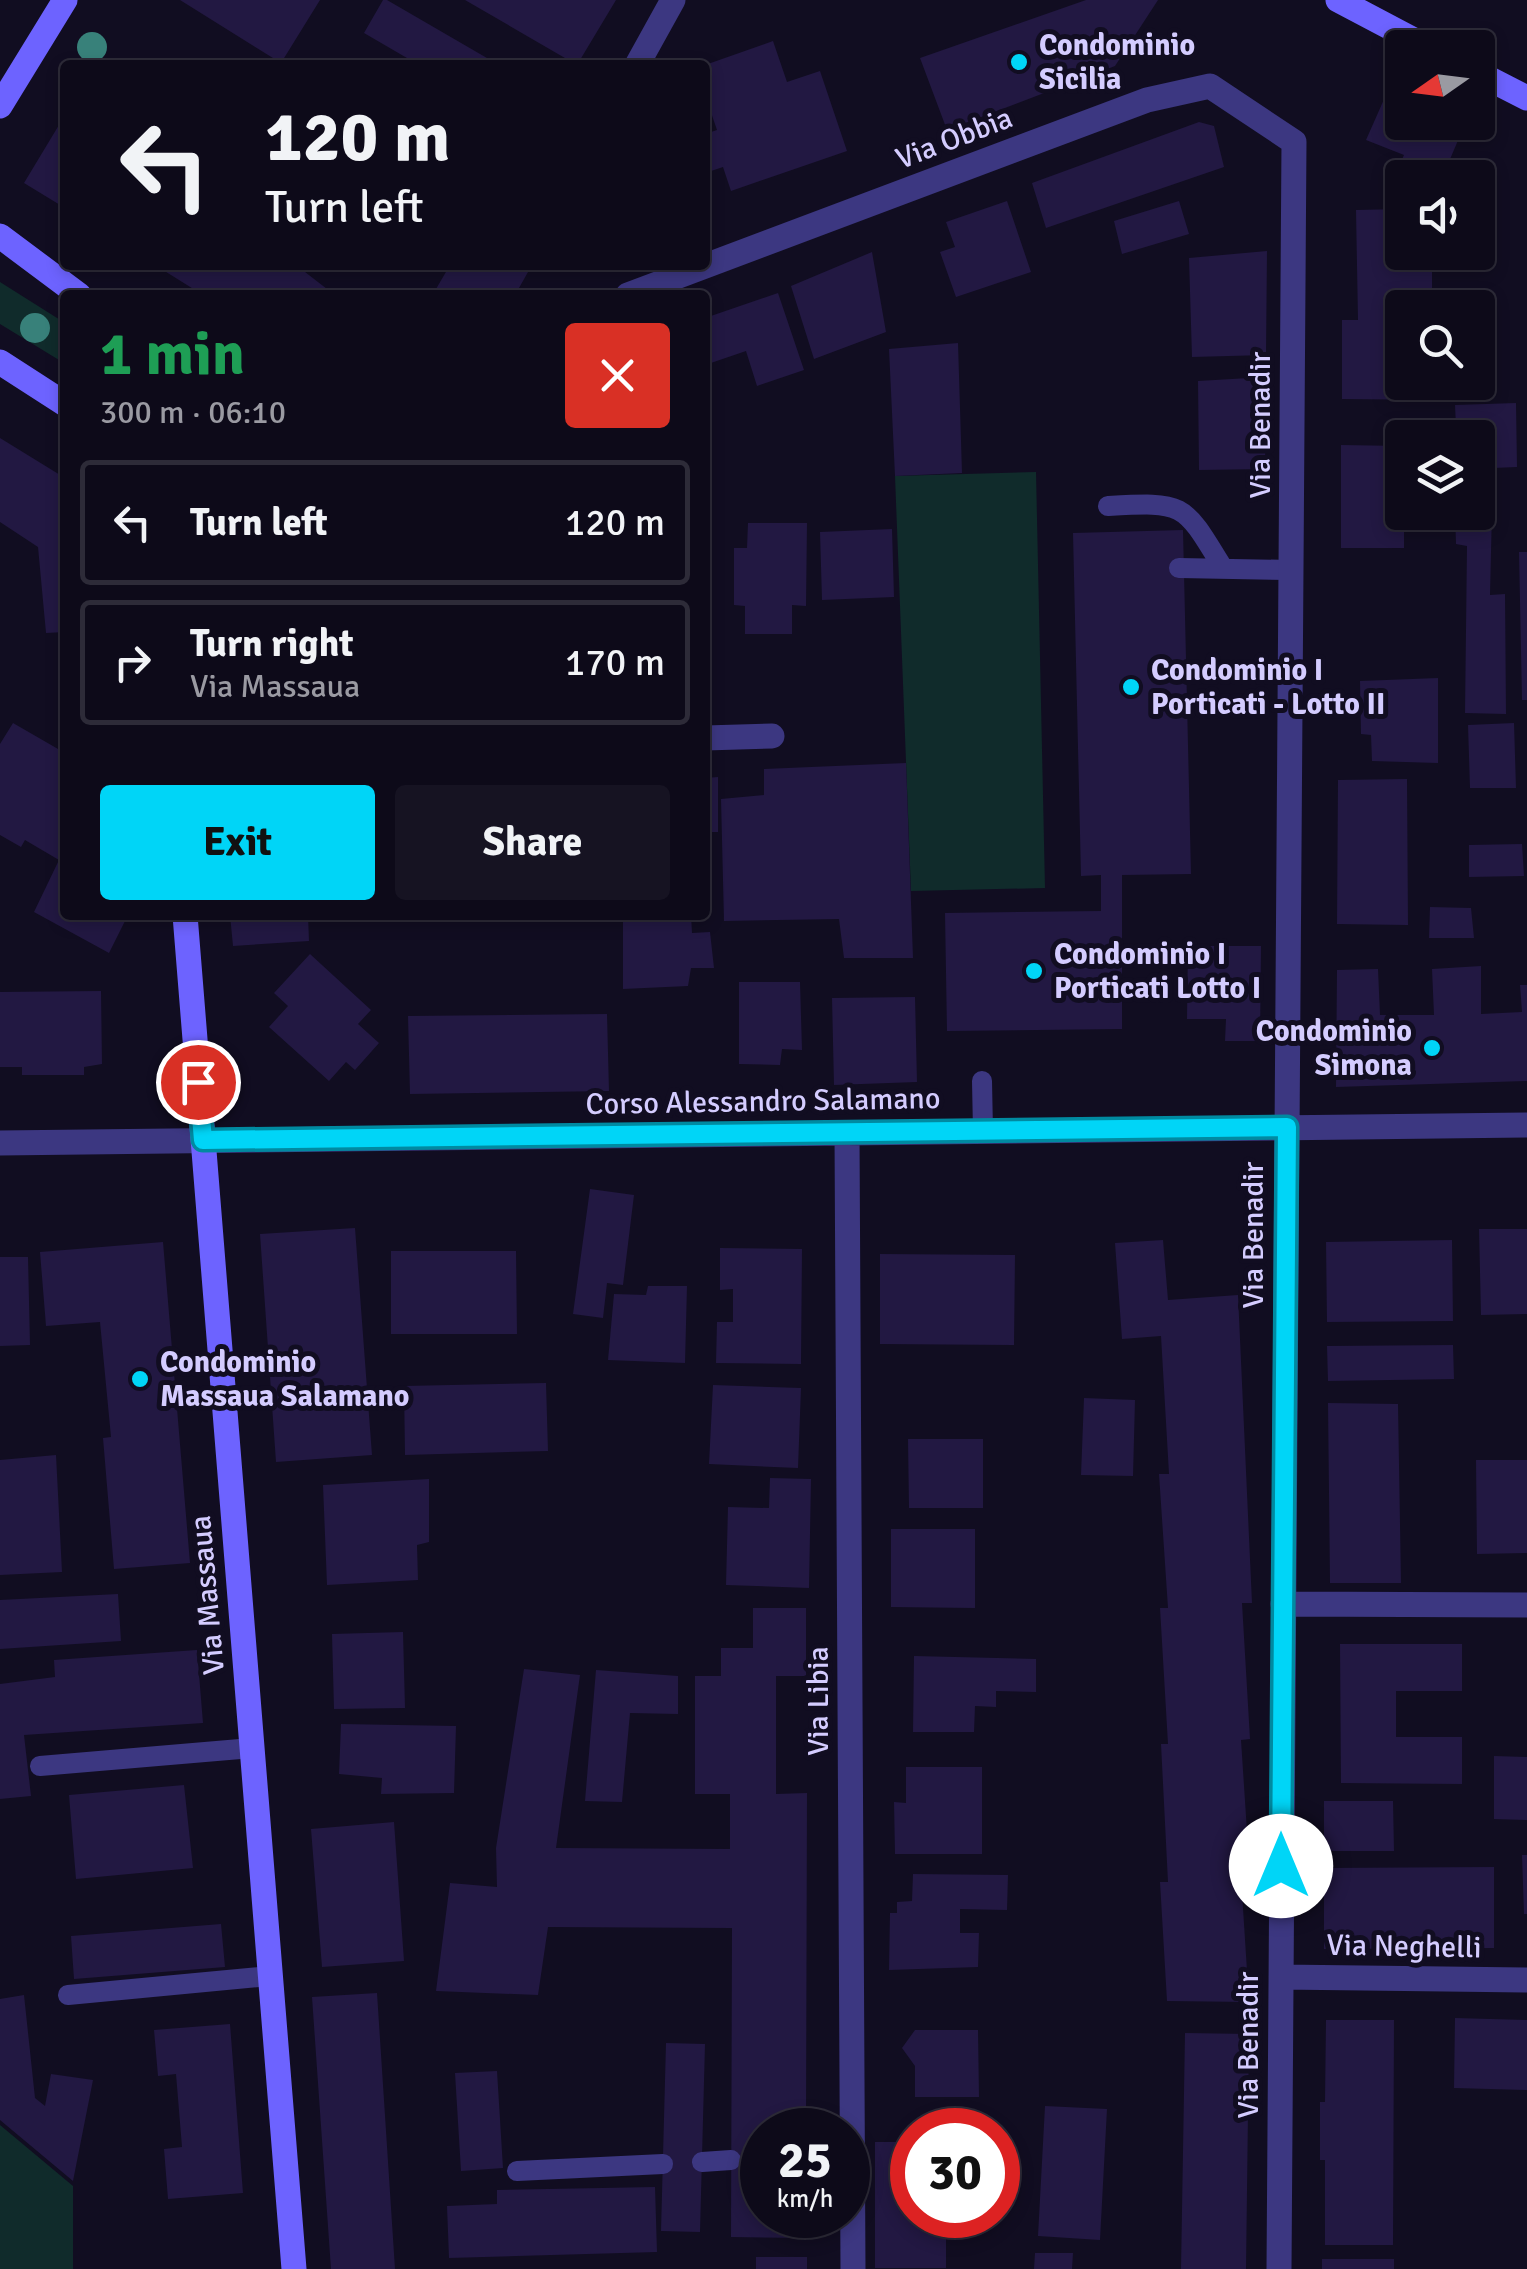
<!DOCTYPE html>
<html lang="en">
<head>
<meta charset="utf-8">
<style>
	:root { --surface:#0d0a19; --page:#161322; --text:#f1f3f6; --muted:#9a9aa2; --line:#2d2b38; --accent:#00d5f7 }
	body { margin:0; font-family:Signika,sans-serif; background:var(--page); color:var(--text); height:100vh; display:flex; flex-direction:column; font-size:38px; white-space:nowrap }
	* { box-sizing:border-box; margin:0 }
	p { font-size:32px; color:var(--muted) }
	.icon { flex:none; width:55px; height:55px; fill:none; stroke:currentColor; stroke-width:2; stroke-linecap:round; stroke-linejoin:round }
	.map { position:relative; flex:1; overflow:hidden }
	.panel { position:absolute; left:60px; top:290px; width:650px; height:630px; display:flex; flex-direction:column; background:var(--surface); border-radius:10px; box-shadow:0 5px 15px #0003,0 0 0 2px var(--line) }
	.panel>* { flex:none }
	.guide { position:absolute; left:60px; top:60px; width:650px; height:210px; border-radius:10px; box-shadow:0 5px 15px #0003,0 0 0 2px var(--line); background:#0d0a19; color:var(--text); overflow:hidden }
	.needle { width:65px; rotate:256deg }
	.fabs { position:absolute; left:1385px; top:30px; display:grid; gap:20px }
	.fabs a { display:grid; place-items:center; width:110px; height:110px; border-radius:10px; background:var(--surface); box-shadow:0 5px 15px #0003,0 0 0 2px var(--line); font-size:50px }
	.speed { position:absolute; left:740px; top:2108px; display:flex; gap:20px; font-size:50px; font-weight:700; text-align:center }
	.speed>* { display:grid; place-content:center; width:130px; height:130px; border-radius:50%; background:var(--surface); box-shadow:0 5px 15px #0003,0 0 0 2px var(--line); line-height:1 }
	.speed small { font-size:25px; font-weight:400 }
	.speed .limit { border:15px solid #d22; background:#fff; color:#111 }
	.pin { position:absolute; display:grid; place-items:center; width:85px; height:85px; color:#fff; margin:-42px; border:5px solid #fff; border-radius:50%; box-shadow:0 2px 10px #0007 }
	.me { position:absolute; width:110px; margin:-55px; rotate:0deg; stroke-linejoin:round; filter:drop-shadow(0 0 8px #0008) }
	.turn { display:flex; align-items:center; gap:35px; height:210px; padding:0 40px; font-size:45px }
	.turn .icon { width:130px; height:130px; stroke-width:2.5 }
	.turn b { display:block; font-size:70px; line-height:85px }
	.round { display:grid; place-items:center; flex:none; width:105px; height:105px; border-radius:10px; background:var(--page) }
	.summary { display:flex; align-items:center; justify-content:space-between; height:170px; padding:0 40px }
	h1 { font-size:60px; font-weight:700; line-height:75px; color:#1e9e55 }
	.cta { display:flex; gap:20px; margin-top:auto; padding:20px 40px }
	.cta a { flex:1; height:115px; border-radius:10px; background:var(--accent); color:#111; font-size:40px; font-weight:700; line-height:115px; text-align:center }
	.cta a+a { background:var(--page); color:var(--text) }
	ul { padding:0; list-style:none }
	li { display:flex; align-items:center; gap:30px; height:125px; margin:0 20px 15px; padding:0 20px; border:5px solid var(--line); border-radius:10px }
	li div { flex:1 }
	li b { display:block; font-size:38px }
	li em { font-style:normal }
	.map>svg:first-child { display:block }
	.green { fill:#102b2b }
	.building { fill:#221842 }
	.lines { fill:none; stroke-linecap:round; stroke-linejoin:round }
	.lane { stroke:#3c3781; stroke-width:20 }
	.street { stroke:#3c3781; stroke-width:25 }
	.secondary { stroke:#6d63ff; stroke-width:25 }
	.tree { fill:#38817a }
	.route-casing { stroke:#008aa1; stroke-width:25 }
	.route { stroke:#00d5f7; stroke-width:18 }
	.poi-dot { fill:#00d5f7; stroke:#110d21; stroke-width:4 }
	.labels { text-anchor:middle; stroke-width:10; stroke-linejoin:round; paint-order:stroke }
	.poi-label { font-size:30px; font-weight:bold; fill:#d4ccff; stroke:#110d21; text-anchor:start }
	.street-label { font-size:30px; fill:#d4ccff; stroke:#110d21 }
</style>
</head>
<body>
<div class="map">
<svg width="1527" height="2269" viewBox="0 0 1527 2269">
	<rect width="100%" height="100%" fill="#110d21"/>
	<path class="green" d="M0 282 65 323V351L59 360 0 324Z
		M1036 472 1045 888 911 891 895 476Z
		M0 2125 73 2186V2269H0Z"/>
	<path class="building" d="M180 0H320L281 63Z
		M383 0H387L499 65H419L364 33Z
		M465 0H616L577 65Z
		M1086 0H1158L1115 66 947 130 920 58Z
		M773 41 787 82 820 71 847 151 731 191 723 167 705 173V134L717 130 705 95V65Z
		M1389 88 1402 94V122L1465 124 1442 178H1425L1399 166 1404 155 1366 140Z
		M65 115V208L24 183Z
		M1199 122 1214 126 1224 167 1046 228 1032 183Z
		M1007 201 1031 272 956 297 940 252 955 247 946 222Z
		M1179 201 1189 234 1122 254 1114 221Z
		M1402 209V252H1432V308H1402V382H1444L1443 400 1342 399V320H1358L1356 210Z
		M1267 251 1266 355 1192 357 1189 258Z
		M872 252 886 332 814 359 791 286Z
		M155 265H296L327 289 323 295H203Z
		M450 265H532L515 295H444L436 289Z
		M778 293 804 370 757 386 746 351 705 365V318Z
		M958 343 962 473 895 476 889 349Z
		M1266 377 1265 469 1199 470 1198 381Z
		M1516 403 1517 467 1493 468 1490 595 1505 594 1506 714 1465 713 1467 546 1456 544 1455 512H1478V438H1411V426L1456 427 1455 405Z
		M0 438 65 478V632L46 633 38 547 0 522Z
		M1341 445 1402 446V512H1422V526H1404V548H1341Z
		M748 523H807L806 606 792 605V634H745V606L734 605V548H747Z
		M892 529 894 597 822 600 820 532Z
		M1183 530 1191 874 1122 875V1029L947 1031 945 913 1101 911V875L1081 876 1073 533Z
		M1519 552H1527V700H1522Z
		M705 564H710L708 611H705Z
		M1438 678V763L1372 761 1371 735 1361 734 1360 681Z
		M13 723 65 753V915H128L109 953 34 912 59 860 25 840 21 847 0 835V744Z
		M1514 723 1516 788H1470L1468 725Z
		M906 763 913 958H844L839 919 724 921 721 799 764 795V769Z
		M718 777V832H705V778Z
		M1407 779 1408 925 1337 924 1338 780Z
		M1522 844 1524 876 1469 877V845Z
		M1430 907 1471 908 1474 938H1429Z
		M230 915H308L309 941 233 946Z
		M623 915H691L692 933 710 932 714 968H691L688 986 623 989Z
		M1188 946H1261L1260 1041H1225L1226 1019H1187Z
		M310 954 371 1010 358 1024 379 1043 355 1070 346 1062 329 1081 269 1027 288 1006 274 993Z
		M1481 966V1014L1522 1012 1520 985H1527V1081L1336 1087 1337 970 1378 969 1380 1015H1434L1432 969Z
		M739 982H800L802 1050 782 1049 780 1065 739 1064Z
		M101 991 102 1064 84 1067V1075H22V1067H0V992Z
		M915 997 917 1082 834 1085 832 998Z
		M607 1014 609 1091 410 1094 408 1016Z
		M590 1189 634 1195 623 1285 607 1283 603 1318 573 1314Z
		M355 1228 372 1455 276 1462 260 1234Z
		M1479 1229H1527V1314L1481 1315Z
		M1163 1240 1168 1300 1238 1295 1252 1603H1242L1250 1739 1241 1740 1250 1877H1241L1249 2002 1167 2001 1160 1882H1168L1161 1744H1168L1160 1608H1168L1159 1474H1169L1161 1336 1122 1339 1115 1243Z
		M1452 1240 1453 1321 1327 1322 1326 1242Z
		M163 1242 190 1563 114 1569 103 1438 111 1437 100 1322 46 1326 40 1252Z
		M720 1248 802 1249 801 1364 716 1363 717 1322H733V1289L720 1290Z
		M391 1251H516L517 1334H391Z
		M880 1254 1015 1255 1014 1345 880 1344Z
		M0 1257H28L30 1345 0 1346Z
		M648 1286H687L685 1363 608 1360 614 1294 646 1295Z
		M1453 1345 1454 1379 1328 1381 1327 1346Z
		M546 1383 548 1451 405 1455 404 1386Z
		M713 1385 801 1388 798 1468 709 1464Z
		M1084 1398 1135 1400 1133 1476 1081 1475Z
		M1328 1403 1398 1404 1401 1583H1330Z
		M908 1439H983V1508H909Z
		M56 1455 62 1572 0 1575V1460Z
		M1476 1460H1527V1553L1477 1554Z
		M770 1478 811 1479 809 1588 726 1585 728 1507 769 1508Z
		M429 1479V1542L417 1545 418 1580 327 1585 323 1485Z
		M891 1529H975V1608L891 1607Z
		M118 1594 121 1641 0 1649V1600Z
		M753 1608H806V1676H776V1794L807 1793 806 2130H762V2215H806V2238L731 2237 732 1928 548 1927 538 1995 436 1991 450 1883 497 1887 496 1848 524 1669 580 1675 556 1848 730 1849V1794H695V1676H721V1648H753Z
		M403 1632 405 1708 334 1709 332 1634Z
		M1340 1644H1462V1691H1396V1737H1462V1784L1341 1783Z
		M197 1650 203 1723 24 1735 31 1796 0 1799V1684L55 1677 54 1660Z
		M914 1656 1036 1659V1692L996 1691V1707L975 1706 974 1732H913Z
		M596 1670 678 1676V1714L630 1713 622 1802 585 1801Z
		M341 1724 456 1726 454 1793 381 1794 382 1778 339 1774Z
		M1494 1756 1527 1757V1820L1494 1819Z
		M906 1767H982V1854H895L894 1802 906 1803Z
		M184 1785 193 1868 76 1879 69 1795Z
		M1324 1801H1393L1394 1851H1324Z
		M394 1822 404 1961 322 1967 311 1829Z
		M1522 1855H1527V1914H1524Z
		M1494 1867V1948L1324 1949V1868Z
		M913 1874 1008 1875 1007 1910 960 1909V1933H979L978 1967 889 1970 890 1913H897V1902L912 1901Z
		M221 1924 225 1967 74 1979 71 1936Z
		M377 1993 395 2269H331L312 1997Z
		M24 1995 35 2098 45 2106 51 2074 93 2080 73 2181 0 2120V1999Z
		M1455 2018 1527 2020V2090L1454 2088Z
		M1326 2020H1394L1393 2245H1325V2160H1320V2102H1325Z
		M230 2024 243 2193 168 2199 164 2149 182 2147 176 2074 158 2076 154 2030Z
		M915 2030H978L979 2097H915V2066L902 2048Z
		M1185 2033 1249 2034 1246 2269H1181Z
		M666 2043 705 2044 700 2232 661 2231Z
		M497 2071 503 2168 461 2171 455 2073Z
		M1045 2106 1107 2109 1100 2240 1038 2236Z
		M875 2142H912V2215H946V2268H875Z
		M655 2187 657 2252 449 2258 447 2206 497 2204V2190Z
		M1035 2253H1073L1072 2269H1034Z
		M756 2257H807V2269H756Z
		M1322 2259H1394V2269H1322Z"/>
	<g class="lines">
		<path class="lane" d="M1108 506C1185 502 1183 502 1223 568
			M1179 568 1291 570
			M982 1081 983 1131
			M40 1766 252 1748
			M68 1995 270 1976
			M702 2162 731 2160
			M517 2171 663 2164"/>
		<path class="street" d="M637 65 673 0
			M628 295 1147 100 1210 86 1294 142 1279 2269
			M705 738 772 736
			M847 1133 853 2269
			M0 1143 1527 1125
			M1283 1604 1527 1605
			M1281 1977 1527 1980"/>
		<path class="secondary" d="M1338 0 1429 48
			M1478 73 1527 98
			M0 106 65 0
			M0 236 79 295
			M0 362 65 404
			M185 915 294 2269"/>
	</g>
	<g class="tree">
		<circle cx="92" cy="47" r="15"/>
		<circle cx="35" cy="328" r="15"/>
	</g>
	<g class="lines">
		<g class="route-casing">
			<path id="route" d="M198 1082 203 1140 1287 1127 1281 1866"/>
		</g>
		<use href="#route" class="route"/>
	</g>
	<g class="poi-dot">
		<circle cx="1019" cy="62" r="10"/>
		<circle cx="1131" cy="687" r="10"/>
		<circle cx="1034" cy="971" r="10"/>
		<circle cx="1432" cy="1048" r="10"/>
		<circle cx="140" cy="1379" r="10"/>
	</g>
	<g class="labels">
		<g class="poi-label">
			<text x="1039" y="55">Condominio<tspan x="1039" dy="34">Sicilia</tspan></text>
			<text x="1151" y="680">Condominio I<tspan x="1151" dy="34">Porticati - Lotto II</tspan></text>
			<text x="1054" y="964">Condominio I<tspan x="1054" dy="34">Porticati Lotto I</tspan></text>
			<text x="1412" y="1041" text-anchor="end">Condominio<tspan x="1412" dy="34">Simona</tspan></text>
			<text x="160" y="1372">Condominio<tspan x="160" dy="34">Massaua Salamano</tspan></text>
		</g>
		<g class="street-label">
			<text transform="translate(954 138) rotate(-21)" y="10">Via Obbia</text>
			<text transform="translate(1260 425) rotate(-90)" y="10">Via Benadir</text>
			<text transform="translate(763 1101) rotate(-1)" y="10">Corso Alessandro Salamano</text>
			<text transform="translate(1253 1235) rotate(-90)" y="10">Via Benadir</text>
			<text transform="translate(207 1595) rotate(-95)" y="10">Via Massaua</text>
			<text transform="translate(818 1701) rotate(-90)" y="10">Via Libia</text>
			<text transform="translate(1404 1946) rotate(1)" y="10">Via Neghelli</text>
			<text transform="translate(1248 2045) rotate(-90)" y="10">Via Benadir</text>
		</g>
	</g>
</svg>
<div class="fabs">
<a><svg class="needle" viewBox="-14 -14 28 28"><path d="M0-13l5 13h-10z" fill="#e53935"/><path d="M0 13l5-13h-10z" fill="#9a9aa2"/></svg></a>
<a><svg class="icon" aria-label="sound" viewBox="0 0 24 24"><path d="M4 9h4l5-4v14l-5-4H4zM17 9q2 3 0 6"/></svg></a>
<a><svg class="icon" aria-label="search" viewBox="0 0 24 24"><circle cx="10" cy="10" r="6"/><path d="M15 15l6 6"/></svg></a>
<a><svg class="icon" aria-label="layers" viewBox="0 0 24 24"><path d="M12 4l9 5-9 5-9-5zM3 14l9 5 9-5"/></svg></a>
</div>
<div class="speed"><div>25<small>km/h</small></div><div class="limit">30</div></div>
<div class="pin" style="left:198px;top:1082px;background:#d93025"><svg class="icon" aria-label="arrive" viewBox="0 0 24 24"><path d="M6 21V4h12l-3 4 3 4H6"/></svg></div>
<svg class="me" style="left:1281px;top:1866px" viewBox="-20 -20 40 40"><circle r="19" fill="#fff"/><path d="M0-13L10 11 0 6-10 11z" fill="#00d5f7"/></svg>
<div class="guide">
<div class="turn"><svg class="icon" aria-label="left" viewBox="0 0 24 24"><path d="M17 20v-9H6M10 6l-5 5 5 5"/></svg><div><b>120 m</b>Turn left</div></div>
</div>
<section class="panel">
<div class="summary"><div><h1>1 min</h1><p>300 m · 06:10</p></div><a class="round" style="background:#d93025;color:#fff"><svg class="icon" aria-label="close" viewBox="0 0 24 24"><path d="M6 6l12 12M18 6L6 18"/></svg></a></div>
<ul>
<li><svg class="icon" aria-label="left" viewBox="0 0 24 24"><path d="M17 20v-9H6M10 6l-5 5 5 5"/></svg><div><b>Turn left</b></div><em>120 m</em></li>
<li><svg class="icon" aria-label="right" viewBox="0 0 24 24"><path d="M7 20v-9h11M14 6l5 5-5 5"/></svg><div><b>Turn right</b><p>Via Massaua</p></div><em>170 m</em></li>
</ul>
<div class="cta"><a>Exit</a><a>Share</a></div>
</section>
</div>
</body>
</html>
